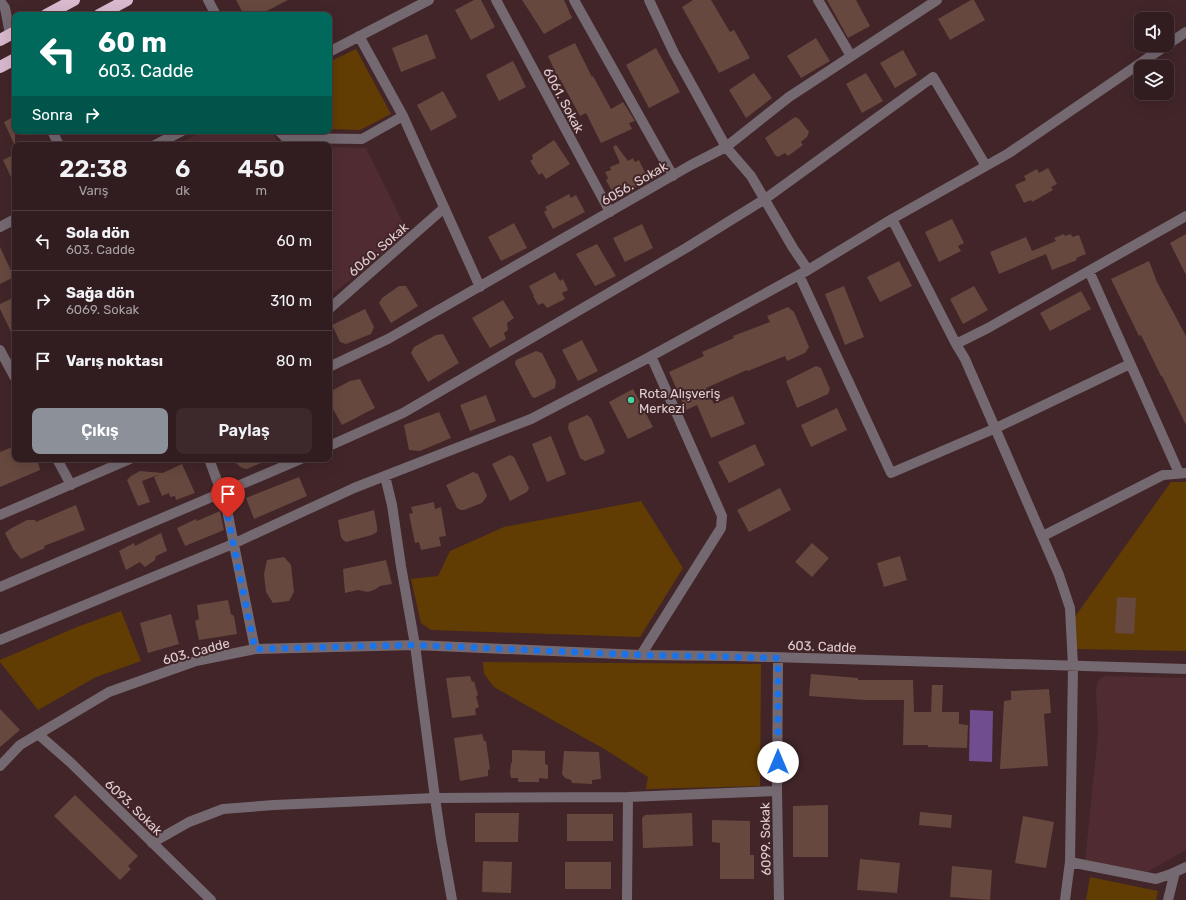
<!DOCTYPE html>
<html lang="tr">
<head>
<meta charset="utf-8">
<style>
	:root { --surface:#311c1f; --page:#3d292c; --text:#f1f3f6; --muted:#a8a1a4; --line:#4c3a3d; --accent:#8c9099 }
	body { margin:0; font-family:Rubik,sans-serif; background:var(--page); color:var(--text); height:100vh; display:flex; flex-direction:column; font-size:15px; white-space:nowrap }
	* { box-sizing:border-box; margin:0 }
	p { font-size:13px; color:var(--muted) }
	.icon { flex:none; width:22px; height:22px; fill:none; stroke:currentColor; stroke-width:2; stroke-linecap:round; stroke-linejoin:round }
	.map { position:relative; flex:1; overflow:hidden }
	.details { position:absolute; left:12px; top:142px; width:320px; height:320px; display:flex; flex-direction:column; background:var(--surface); border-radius:8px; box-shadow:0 4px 16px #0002,0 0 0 1px var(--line) }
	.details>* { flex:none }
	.top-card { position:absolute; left:12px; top:12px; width:320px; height:122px; border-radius:8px; box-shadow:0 4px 16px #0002,0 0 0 1px var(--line); background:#00695c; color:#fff; overflow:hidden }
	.fabs { position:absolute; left:1134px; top:12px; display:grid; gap:8px }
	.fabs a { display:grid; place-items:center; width:40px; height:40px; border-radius:8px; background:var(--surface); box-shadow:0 4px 16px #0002,0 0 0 1px var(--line); font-size:20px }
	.pin { position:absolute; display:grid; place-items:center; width:34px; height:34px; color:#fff; margin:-41px -17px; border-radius:50% 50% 50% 0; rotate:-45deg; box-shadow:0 0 4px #0007 }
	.pin .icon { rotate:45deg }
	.me { position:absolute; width:44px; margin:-22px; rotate:0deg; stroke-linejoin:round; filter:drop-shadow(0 0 3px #0008) }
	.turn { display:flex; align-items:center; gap:14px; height:84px; padding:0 20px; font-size:18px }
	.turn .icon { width:52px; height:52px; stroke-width:2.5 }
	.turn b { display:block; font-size:28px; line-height:34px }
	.then { display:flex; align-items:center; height:38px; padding:0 20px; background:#0003; gap:8px; font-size:15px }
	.eta { display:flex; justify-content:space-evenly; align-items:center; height:68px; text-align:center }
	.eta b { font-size:24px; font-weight:600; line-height:28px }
	.action { display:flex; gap:8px; margin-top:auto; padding:8px 20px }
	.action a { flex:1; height:46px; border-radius:8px; background:var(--accent); color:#fff; font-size:16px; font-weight:600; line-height:46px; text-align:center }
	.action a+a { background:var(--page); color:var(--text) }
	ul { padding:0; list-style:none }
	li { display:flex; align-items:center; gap:12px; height:60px; padding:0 20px; border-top:1px solid var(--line) }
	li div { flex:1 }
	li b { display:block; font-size:15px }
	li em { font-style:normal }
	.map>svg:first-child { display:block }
	.built { fill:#502c32 }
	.green { fill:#623d03 }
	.water { fill:#6f4d8e }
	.building { fill:#66483e }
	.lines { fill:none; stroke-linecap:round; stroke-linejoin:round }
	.minor { stroke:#756971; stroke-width:10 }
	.highway { stroke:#d8b9ce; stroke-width:12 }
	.route { stroke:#1a73e8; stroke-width:7; stroke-dasharray:0 12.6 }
	.poi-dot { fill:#45d49f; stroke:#412529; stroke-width:1.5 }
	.labels { text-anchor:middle; stroke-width:4; stroke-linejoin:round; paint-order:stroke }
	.street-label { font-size:13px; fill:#e1ced0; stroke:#412529 }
	.poi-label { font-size:13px; fill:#e1ced0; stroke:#412529; text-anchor:start }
</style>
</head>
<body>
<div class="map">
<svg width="1186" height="900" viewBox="0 0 1186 900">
	<rect width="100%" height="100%" fill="#412529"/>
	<path class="built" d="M204 131H272L279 145H176Z
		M329 147 366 148 408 233 329 297Z
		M1106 676 1186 678V850L1147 872 1085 862 1098 734 1096 688 1099 679Z"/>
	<path class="green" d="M356 49 391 114 360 130 329 129V62Z
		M1171 482H1186V651L1076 649 1074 618Z
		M641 501 683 568 640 637 431 630 421 623 411 579 438 576 450 551 504 527Z
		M121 611 141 661 96 677 38 710 0 662V660L77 627Z
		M483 662 761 664 760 786 646 789 648 777 606 750 494 687 484 674Z
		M1090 877 1158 891 1156 900H1086Z"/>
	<path class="water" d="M970 710 993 711 992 762 969 761Z"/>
	<path class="building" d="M236 0H288L259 15H244Z
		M474 0H481L495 27 471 40 455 10Z
		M522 0H564L572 18 544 34Z
		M693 0H711L730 32 734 30 750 58 719 73 682 7Z
		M827 0H856L870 26 848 38Z
		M971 0H974L985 20 950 40 938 19Z
		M427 34 436 58 401 72 392 48Z
		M816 38 830 61 801 78 787 56Z
		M575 43 592 77 593 76 611 109 623 102 635 121 629 123 632 129 601 143 586 113 580 116 560 79 559 80 548 56Z
		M656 48 680 92 649 108 626 65Z
		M903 50 917 75 895 88 880 63Z
		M513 61 526 87 499 101 486 75Z
		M754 73 772 98 746 118 729 90Z
		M866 73 883 101 862 113 846 84Z
		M443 91 457 117 431 131 417 105Z
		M15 116V146L4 122Z
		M795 117 799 119 809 132 807 137 801 142 803 145 788 156 785 153 778 157 775 155 765 138Z
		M554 140 570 164 546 179 542 173 539 175 530 161 533 159 532 155Z
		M616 145 628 161 633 158 635 162 639 160 649 181 615 197 606 180 608 178 605 172 611 170 610 167 620 163 613 147Z
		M15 154V186L3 160Z
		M1048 168 1057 184 1051 187 1053 190 1032 202 1031 200 1024 203 1015 185 1026 180 1024 176 1037 169 1039 173Z
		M569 194 571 198 576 195 585 212 553 229 544 212 547 210 545 207Z
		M952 219 964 243 958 246 961 251 939 262 925 232Z
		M514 223 527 248 501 261 488 237Z
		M642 224 653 248 625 262 613 238Z
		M1064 234 1065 236 1071 234 1072 237 1079 235 1086 254 1076 258 1077 260 1052 270 1046 254 999 274 990 252 1026 237 1032 251 1056 241 1054 238Z
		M1186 234V275L1170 243Z
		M597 244 616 276 595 286 576 254Z
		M0 247 14 277 0 284Z
		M899 261 912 286 880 302 867 277Z
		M1149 261 1157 282 1186 336V425L1162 376H1161L1141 335 1139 336 1111 279Z
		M555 272 560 281 563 279 568 290 562 293 565 299 547 308 543 303 538 305 533 296H534L529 286Z
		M399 286H406L418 306 391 323 379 303 382 298Z
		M844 286 864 337 845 345 825 294Z
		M974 286 988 310 963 324 950 299Z
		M1081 291 1091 309 1050 331 1040 313Z
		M15 297V340L0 309V304Z
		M503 300 514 318 507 323 508 330 504 333 506 339 490 348 472 318Z
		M788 307 794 312 809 347 805 353 787 361 785 356 748 371 747 370 706 388 714 404 733 396 745 424 711 438 697 405 686 410 669 372 704 356 702 352 734 338 733 336 770 322 767 316Z
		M365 309 374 327 371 334 346 344 340 342 332 325Z
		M443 334 459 363 428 382 411 353 414 347 436 335Z
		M582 340 598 371 578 381 562 350Z
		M536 351 542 353 556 381 555 388 535 398 532 397 515 364 516 360Z
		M816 366 821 368 830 389 828 394 797 408 786 381Z
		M360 379 375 408 342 425 329 402V392L350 381Z
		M633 389 653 427 628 439 609 402Z
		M486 395 496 421 470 431 460 405Z
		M837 408 847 430 811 447 801 425Z
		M439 412 451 438 420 451 409 450 404 425Z
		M587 415 591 418 605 451 603 454 585 461 580 458 568 428 569 423Z
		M551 436 566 474 547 482 532 444Z
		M755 444 765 465 729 483 718 462Z
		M15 446V459H37L40 470 0 487V452Z
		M510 455 514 457 529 488 527 492 510 501 492 464Z
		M231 459H270L247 469 242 468Z
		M182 464 195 493 176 500 175 496 170 497 169 493 162 496 154 477Z
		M140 471 163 473 142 481 150 502 138 506 127 480 131 476Z
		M473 472 478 474 487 496 482 503 464 510H461L457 508 446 485Z
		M299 477 307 496 254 519 246 498Z
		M780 488 791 510 749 532 737 510Z
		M434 502 435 509 441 507 446 536 439 537 441 546 421 550 419 542 415 543 409 514 413 513 411 507Z
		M76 505 85 530 44 546 45 548 21 559 13 549 5 533 10 529 27 520H35L36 522Z
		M374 510 377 526V532L372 535 346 542 343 540 341 537 338 520Z
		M220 511 224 530 185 546 177 528 196 519 197 521Z
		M161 533 167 551 156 556 155 560 145 567 140 562 126 570 119 551 134 543 135 546Z
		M812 543 829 558 812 577 795 562Z
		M900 556 907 580 884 587 877 563Z
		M284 557 291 565 294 592 289 601 273 603 266 592 264 574 267 560Z
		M386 560 392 584 380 586 376 589 368 592 358 590 345 593 343 569Z
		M1117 597 1136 598 1134 634 1115 633Z
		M228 600 231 614 234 616 237 634 199 640 195 621 199 619 197 605Z
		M171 614 179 644 148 653 140 623Z
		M811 674 858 678V680H913L914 712H931L932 685H943L942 712H959V724L968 725 967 748 928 747V745H903L904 700H866L809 696Z
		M470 676 472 682 474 681 478 695 476 696 479 707 475 709 476 715 452 718 446 678Z
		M1049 689 1051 713 1044 714 1048 766 1000 769 1004 701 1011 700V691Z
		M0 709 20 730 0 747Z
		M482 734 484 741H486L490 769 488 770V776L460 781 454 738Z
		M512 750 545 751V764L548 765V779L539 778V782H518V778H511L510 773 511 763H512Z
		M564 751 599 752 601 779 592 780V784L572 783 571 780 565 778 562 774Z
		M75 795 138 856 128 866 131 869 120 880 54 816Z
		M828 805V857H793V806Z
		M920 812 952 815 951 828 919 825Z
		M475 813H519L518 842H475Z
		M692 813 693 846 643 848 642 818 645 815Z
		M567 814H613V841H567Z
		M1023 816 1054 822 1046 868 1015 863Z
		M712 820 750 821V855H754V879H720V843L712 842Z
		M860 859 900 863 897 893 857 890Z
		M483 861 512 862 511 893 482 892Z
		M565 862H611V889H565Z
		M952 866 992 870 990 900 950 897Z"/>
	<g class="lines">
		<path class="minor" d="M208 0 216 15
			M496 0 610 212
			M574 0 673 176
			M649 0 674 53 726 147 751 176 793 248 808 270
			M818 0 851 56
			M0 1 5 8 10 34
			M359 36 403 116 480 287
			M329 52 429 0
			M52 131 59 145
			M279 131 286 138 362 139 403 116
			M155 145 182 131
			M892 219 956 344 965 359 1059 575 1070 608 1073 666 1070 862 1065 900
			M0 227 15 219
			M1089 271 1179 473
			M799 275 891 473 996 428 1130 364
			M329 309 444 208
			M956 344 988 328 1186 216
			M0 350 15 378
			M329 367 388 339 691 165 726 147 789 97 937 0
			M329 446 403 413 686 248 765 199 933 77 986 166
			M57 459 71 485
			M209 459 226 505 255 649
			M385 476 392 505 401 566 415 645 435 798 441 839 452 900
			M0 515 130 459
			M1043 536 1163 475 1186 473
			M0 587 301 459
			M0 640 233 544 354 488 531 419 644 360 808 270 892 219 1009 153 1186 32
			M641 655 721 528 722 516 651 356
			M778 658 777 791 779 900
			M38 734 70 762 211 900
			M0 766 20 745 109 692 196 661 255 649 415 645 641 655 733 656 1186 669
			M152 843 189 822 223 809 274 805 435 798 628 797 777 791
			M1070 862 1156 879 1171 874 1186 867
			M627 900 628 797
			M1168 900 1175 872"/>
		<path class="highway" d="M46 15 74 0
			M99 15 127 0
			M0 40 15 32
			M0 67 15 59"/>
	</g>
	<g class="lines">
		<path class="route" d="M228 518 255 649 415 645 641 655 778 658V762"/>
	</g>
	<circle class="poi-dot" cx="631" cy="400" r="4"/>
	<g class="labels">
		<g class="street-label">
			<text transform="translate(564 100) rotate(62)" y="5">6061. Sokak</text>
			<text transform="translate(634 183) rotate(-30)" y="5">6056. Sokak</text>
			<text transform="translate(378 249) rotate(-41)" y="5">6060. Sokak</text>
			<text transform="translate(822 646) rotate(2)" y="5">603. Cadde</text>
			<text transform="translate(196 651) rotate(-15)" y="5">603. Cadde</text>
			<text transform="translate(134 807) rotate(44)" y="5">6093. Sokak</text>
			<text transform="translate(765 839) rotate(-91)" y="5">6099. Sokak</text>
		</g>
		<g class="poi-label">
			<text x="639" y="398">Rota Alışveriş<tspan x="639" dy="15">Merkezi</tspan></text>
		</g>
	</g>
</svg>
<div class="fabs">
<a><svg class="icon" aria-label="sound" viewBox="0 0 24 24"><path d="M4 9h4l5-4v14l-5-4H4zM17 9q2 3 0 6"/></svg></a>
<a><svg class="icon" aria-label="layers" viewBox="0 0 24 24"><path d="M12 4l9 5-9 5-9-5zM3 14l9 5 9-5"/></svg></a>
</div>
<div class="pin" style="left:228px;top:518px;background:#d93025"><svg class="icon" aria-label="arrive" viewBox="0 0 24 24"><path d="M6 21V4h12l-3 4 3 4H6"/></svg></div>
<svg class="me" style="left:778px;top:762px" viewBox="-20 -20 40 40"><circle r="19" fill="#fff"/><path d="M0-13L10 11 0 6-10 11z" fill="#1a73e8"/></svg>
<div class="top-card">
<div class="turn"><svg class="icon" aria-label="left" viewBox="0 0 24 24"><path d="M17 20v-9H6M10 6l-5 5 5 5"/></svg><div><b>60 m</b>603. Cadde</div></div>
<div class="then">Sonra<svg class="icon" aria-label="right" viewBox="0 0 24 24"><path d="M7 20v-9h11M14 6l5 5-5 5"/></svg></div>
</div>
<section class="details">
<div class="eta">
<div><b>22:38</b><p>Varış</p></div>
<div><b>6</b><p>dk</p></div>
<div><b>450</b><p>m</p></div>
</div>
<ul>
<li><svg class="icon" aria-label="left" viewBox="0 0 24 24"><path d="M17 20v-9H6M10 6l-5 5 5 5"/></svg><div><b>Sola dön</b><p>603. Cadde</p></div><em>60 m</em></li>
<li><svg class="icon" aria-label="right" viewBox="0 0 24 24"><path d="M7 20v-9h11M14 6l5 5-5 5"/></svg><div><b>Sağa dön</b><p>6069. Sokak</p></div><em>310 m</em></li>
<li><svg class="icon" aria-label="arrive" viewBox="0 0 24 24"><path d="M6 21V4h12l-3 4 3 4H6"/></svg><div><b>Varış noktası</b></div><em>80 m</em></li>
</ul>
<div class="action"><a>Çıkış</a><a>Paylaş</a></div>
</section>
</div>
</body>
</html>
